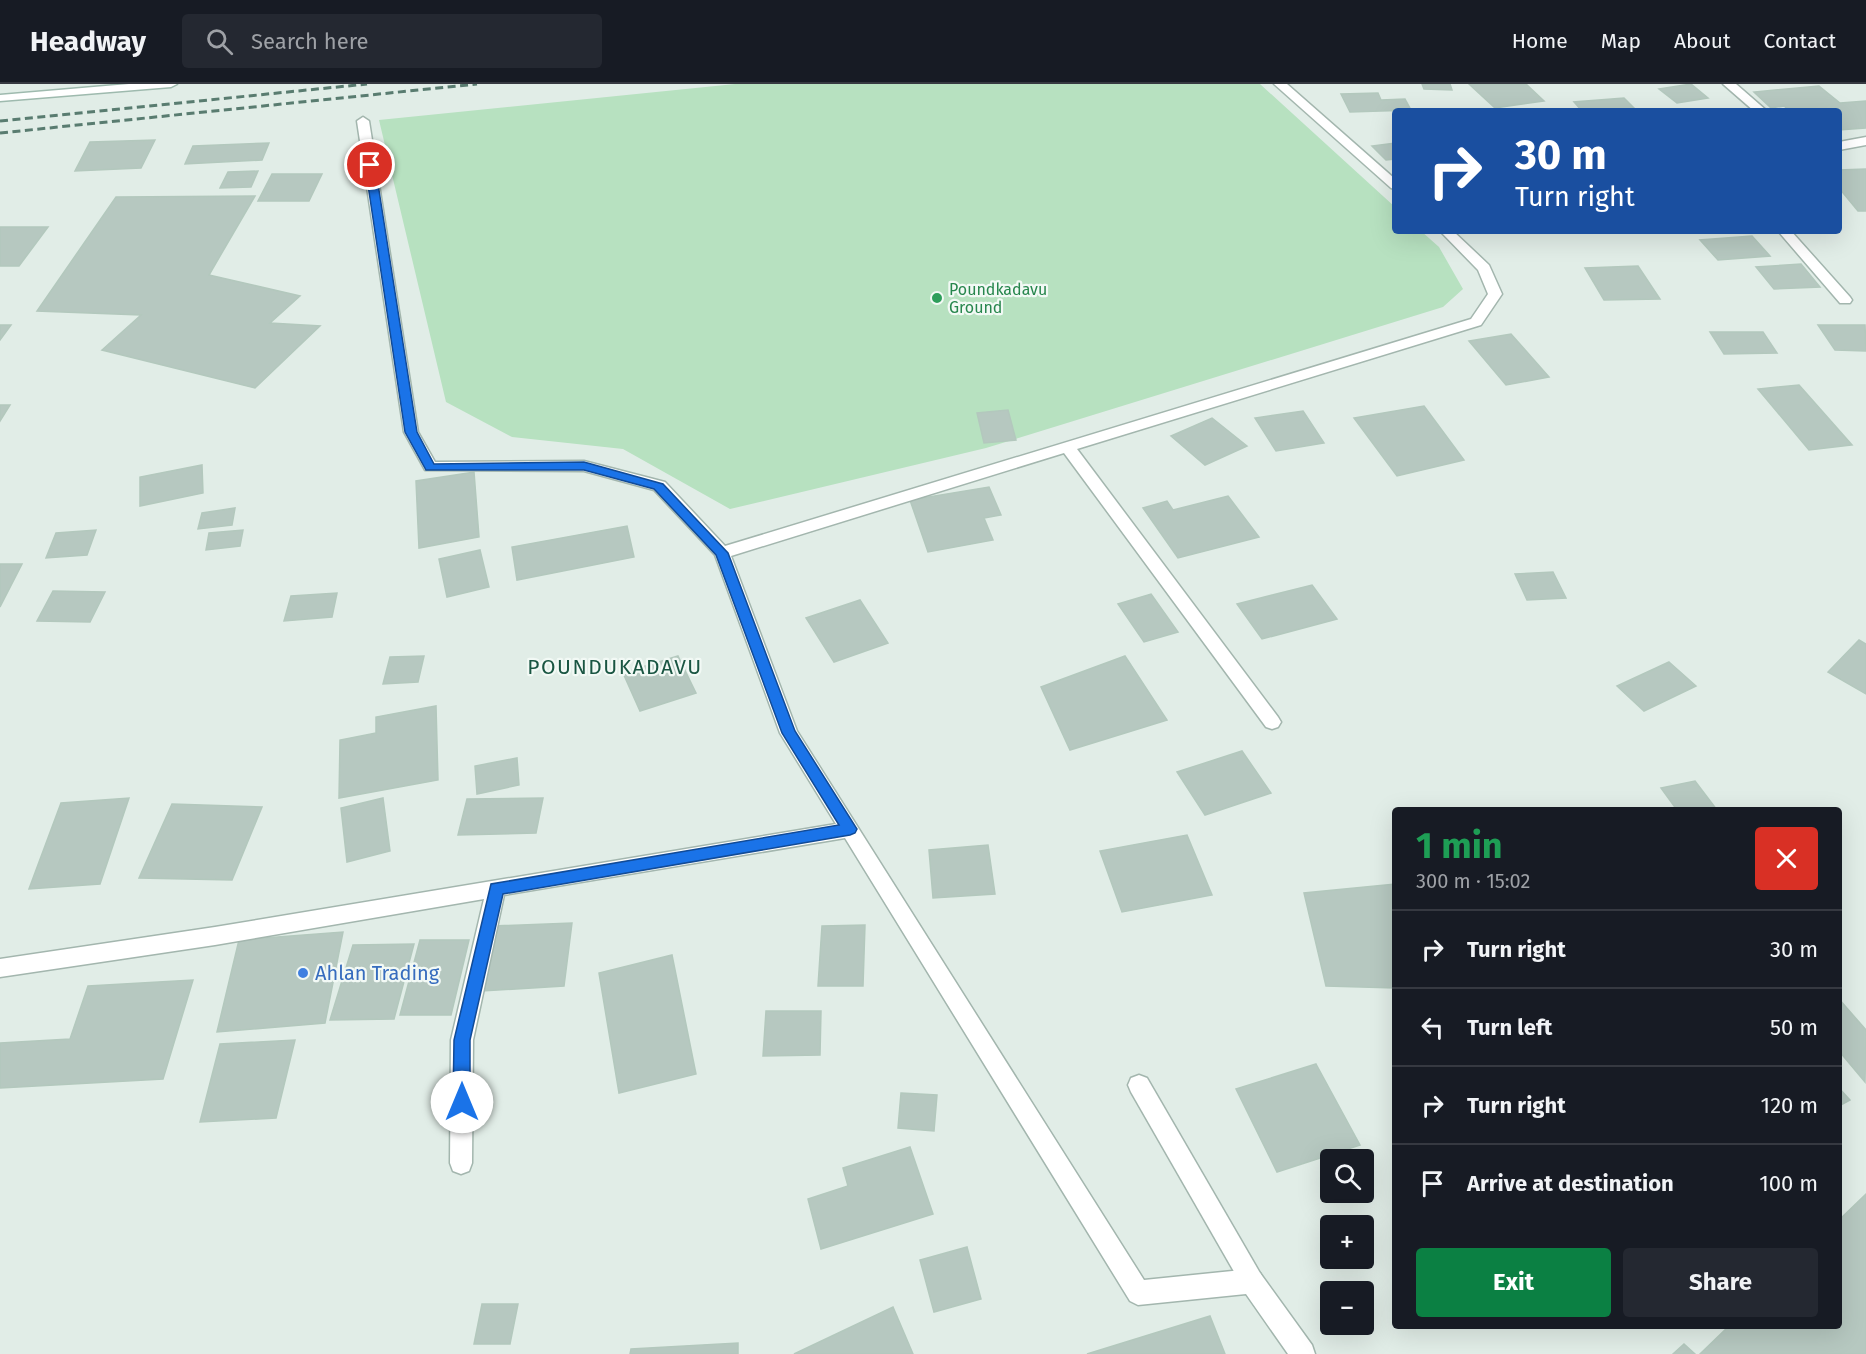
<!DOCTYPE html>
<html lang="en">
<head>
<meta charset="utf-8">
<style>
	:root { --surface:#171b24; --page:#242831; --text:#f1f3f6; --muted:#9ea1a6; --line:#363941; --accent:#0b8043 }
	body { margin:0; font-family:"Fira Sans",sans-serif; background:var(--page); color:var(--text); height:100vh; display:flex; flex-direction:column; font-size:22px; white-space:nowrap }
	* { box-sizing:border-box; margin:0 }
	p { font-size:20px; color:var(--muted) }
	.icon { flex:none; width:33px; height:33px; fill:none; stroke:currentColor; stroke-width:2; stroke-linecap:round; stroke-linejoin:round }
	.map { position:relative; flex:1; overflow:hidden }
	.details { position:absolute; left:1392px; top:723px; width:450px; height:522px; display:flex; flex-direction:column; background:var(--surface); border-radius:6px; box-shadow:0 6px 24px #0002 }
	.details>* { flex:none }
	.top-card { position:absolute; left:1392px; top:24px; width:450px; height:126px; border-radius:6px; box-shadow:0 6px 24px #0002; background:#1a4fa0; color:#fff; overflow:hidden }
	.controls { position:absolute; left:1320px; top:1065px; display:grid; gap:12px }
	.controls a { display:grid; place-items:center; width:54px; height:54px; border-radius:6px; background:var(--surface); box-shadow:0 6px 24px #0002; font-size:30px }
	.pin { position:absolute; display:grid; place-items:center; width:51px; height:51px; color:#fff; margin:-26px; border:3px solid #fff; border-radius:50%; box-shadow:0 2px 6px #0007 }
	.me { position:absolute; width:66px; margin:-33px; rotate:0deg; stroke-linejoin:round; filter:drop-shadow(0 0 4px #0008) }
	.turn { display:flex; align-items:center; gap:21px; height:126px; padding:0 24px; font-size:27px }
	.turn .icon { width:78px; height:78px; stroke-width:2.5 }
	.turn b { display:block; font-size:42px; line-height:51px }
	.round { display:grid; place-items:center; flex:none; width:63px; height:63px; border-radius:6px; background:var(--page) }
	.summary { display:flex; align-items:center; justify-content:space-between; height:102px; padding:0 24px }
	h1 { font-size:36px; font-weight:700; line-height:45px; color:#1e9e55 }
	.cta { display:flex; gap:12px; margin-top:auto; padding:12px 24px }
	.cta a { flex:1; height:69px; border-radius:6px; background:var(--accent); color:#fff; font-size:24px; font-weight:700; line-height:69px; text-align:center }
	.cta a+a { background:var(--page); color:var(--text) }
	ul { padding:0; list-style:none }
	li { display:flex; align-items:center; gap:18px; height:78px; padding:0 24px; border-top:2px solid var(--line) }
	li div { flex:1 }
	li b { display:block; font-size:22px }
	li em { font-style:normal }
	header { display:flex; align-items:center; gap:36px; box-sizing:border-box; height:84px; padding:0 30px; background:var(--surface); border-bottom:2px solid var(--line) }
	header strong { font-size:28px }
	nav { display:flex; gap:33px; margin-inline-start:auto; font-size:21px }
	.search { width:420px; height:54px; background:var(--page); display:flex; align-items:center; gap:15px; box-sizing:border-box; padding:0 21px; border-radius:6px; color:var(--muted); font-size:22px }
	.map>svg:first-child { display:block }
	.green { fill:#b7e1c0 }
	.building { fill:#b6c8c0; stroke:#b3c8bd; stroke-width:1.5 }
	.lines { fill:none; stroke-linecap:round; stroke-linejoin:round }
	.service-casing { stroke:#a3b6ae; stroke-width:3 }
	.minor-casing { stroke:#a3b6ae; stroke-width:3 }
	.secondary-casing { stroke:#9ebaae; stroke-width:3 }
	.service { fill:#fff; fill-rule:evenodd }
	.minor { fill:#fff; fill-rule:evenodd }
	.secondary { fill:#fff; fill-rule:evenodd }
	.rail { stroke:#597c70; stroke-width:3; stroke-dasharray:8 4.5; stroke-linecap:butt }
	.route { fill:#1a73e8; stroke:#114b97; stroke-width:1.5 }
	.leisure-dot { fill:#2e9e5b; stroke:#f2f9f5; stroke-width:2 }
	.shop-dot { fill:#3f7fe0; stroke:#f2f9f5; stroke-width:2 }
	.labels { text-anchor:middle; stroke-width:4.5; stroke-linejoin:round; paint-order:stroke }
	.far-leisure-label { font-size:16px; fill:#27864d; stroke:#f2f9f5; text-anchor:start }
	.shop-label { font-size:20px; fill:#366cbe; stroke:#f2f9f5; text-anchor:start }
	.neighbourhood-label { font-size:21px; letter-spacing:1.5px; fill:#195542; stroke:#f2f9f5 }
</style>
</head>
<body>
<header>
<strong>Headway</strong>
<div class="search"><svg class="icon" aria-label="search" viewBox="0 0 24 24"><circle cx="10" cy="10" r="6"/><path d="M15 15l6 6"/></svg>Search here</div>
<nav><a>Home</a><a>Map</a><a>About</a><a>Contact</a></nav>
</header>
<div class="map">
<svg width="1866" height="1270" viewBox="0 0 1866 1270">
	<rect width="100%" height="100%" fill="#e1ede7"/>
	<path class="green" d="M735 0H1260L1395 123V147H1421L1439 163 1463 205 1443 223 986 364 730 425 623 365 512 353 446 318 379 36Z"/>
	<path class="building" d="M1422 0H1450L1452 6 1424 5Z
		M1469 0H1526L1544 17 1495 24Z
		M1691 0 1708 14 1677 19 1659 5Z
		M1819 2 1840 19 1866 17V44L1839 46V27H1790L1784 22 1771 24 1754 8Z
		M1378 9 1381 16 1405 15 1411 26 1350 28 1341 10Z
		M1624 14 1637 27H1582L1574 18Z
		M155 56 141 84 75 87 90 58Z
		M269 59 262 76 185 80 193 62Z
		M1395 59V75L1386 76 1372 62Z
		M1866 85V127H1858L1839 104V86Z
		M258 87 251 103 220 104 228 88Z
		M272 90H322L309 117H258Z
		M255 112 209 191 300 212 270 239 320 242 255 304 102 266 141 231 37 227 116 113Z
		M0 143H48L19 182H0Z
		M1752 152 1770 172 1718 176 1700 156Z
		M1801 180 1820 203 1774 205 1756 183Z
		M1638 182 1660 215 1604 216 1585 184Z
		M0 241H11L0 256Z
		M1818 241H1865L1866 267 1835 266Z
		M1710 248H1763L1777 269 1724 270Z
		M1511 250 1549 293 1506 301 1469 257Z
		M1799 301 1852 361 1809 366 1758 305Z
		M0 321H10L0 337Z
		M1424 322 1464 376 1397 392 1354 334Z
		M1008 326 1016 356 984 359 977 329Z
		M1303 327 1324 359 1276 367 1255 334Z
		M1212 334 1247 362 1205 381 1171 352Z
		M202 381 203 409 140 422V393Z
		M474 388 479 453 419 464 416 397Z
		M989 403 1001 431 984 434 993 456 928 468 910 416Z
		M1228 412 1259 453 1178 474 1143 424 1167 417 1173 426Z
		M235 424 232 441 198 445 202 429Z
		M627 442 634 473 517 496 512 463Z
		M96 446 87 471 46 474 56 449Z
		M243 446 240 462 206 466 209 449Z
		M480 466 489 503 447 513 439 475Z
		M0 480H22L0 523Z
		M1553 488 1566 514 1527 516 1515 490Z
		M1312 501 1337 535 1262 555 1237 520Z
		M53 507 105 508 90 538 37 537Z
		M337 509 332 533 284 537 291 512Z
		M1151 510 1178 548 1144 558 1118 520Z
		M860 516 888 559 834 578 806 534Z
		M1859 556 1866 560V610L1828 588Z
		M424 572 418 598 383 600 390 573Z
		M678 572 696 609 640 627 623 589Z
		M1125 572 1167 636 1070 666 1041 603Z
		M1669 578 1696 602 1644 627 1617 602Z
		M436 622 438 696 339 714 340 656 376 649V633Z
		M1242 667 1271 709 1205 731 1177 688Z
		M517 674 519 701 477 710 475 682Z
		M1695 697 1717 726H1677L1661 704Z
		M129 714 100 800 29 805 61 719Z
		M383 714 390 767 347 778 341 724Z
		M543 714 536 749 458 751 467 715Z
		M172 720 262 723 232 796 139 794Z
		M1187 751 1212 811 1122 828 1100 767Z
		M988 761 995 810 933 814 929 766Z
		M1395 800V904L1326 902 1304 809Z
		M572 839 564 902 482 907 493 842Z
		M865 841 863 902H818L822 842Z
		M343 848 325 939 217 948 239 856Z
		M420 856H469L451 931H400Z
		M414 860 394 935 330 936 353 861Z
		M672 871 696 990 619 1009 599 889Z
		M193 896 163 995 0 1004V959L70 955 88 902Z
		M1839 915 1866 946 1865 998 1839 967Z
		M766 927H821L820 971 763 972Z
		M295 956 276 1034 200 1038 220 960Z
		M1316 980 1360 1061 1277 1088 1236 1005Z
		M1839 1004 1850 1016 1839 1022Z
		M901 1009 937 1011 934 1047 898 1044Z
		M910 1063 933 1130 821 1165 808 1115 848 1102 843 1084Z
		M1866 1110V1270H1700L1729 1242H1839V1136Z
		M967 1163 981 1215 934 1228 920 1176Z
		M482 1220H518L510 1260H474Z
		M893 1223 913 1270H794Z
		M1210 1232 1225 1270H1087Z
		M738 1259V1270H630L631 1265Z
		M1684 1260 1695 1270H1673Z"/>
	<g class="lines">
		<g class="service-casing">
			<path id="service" d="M1139 991 1147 994 1260 1189 1264 1197 1260 1205 1252 1209 1244 1205 1131 1008 1128 1001 1131 994Z"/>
		</g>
		<g class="minor-casing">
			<path id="minor" d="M1274 0H1287L1395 95V105L1391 104Z
				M1723 0H1736L1767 27H1754Z
				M363 33 369 37 418 348 435 378 584 377 665 398 725 462 1471 235 1488 210 1478 186 1440 147H1453L1489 181 1502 210 1481 241 1077 365 1278 633 1281 638 1278 643 1272 645 1266 643 1064 369 731 472 797 647 1144 1196 1252 1185 1260 1189 1312 1261 1315 1270H1288L1246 1210 1138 1221 1130 1217 845 754 504 811 473 956 472 1079 469 1087 461 1090 453 1087 450 1079 451 956 484 815 215 861 0 893V875L215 843 836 740 780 649 715 471 654 406 584 387 425 386 404 348 357 37Z
				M1866 53V61L1839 66V58Z
				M1778 147H1791L1850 213 1852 216 1850 219H1840Z"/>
		</g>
		<g class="secondary-casing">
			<path id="secondary" d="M129 0H177L171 3 0 17V11Z"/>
		</g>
		<use href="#service" class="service"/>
		<use href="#minor" class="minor"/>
		<use href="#secondary" class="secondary"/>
		<path class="rail" d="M0 37 367 0
			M0 49 477 0"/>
	</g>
	<path class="route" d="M370 78 375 81 417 348 434 380 584 378 663 400 728 469 795 647 857 745 855 749 850 751 503 810 470 956V1018L467 1023 462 1026 456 1023 453 1018 454 956 491 800 839 741 782 649 716 471 654 405 584 386H426L405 348 365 81Z"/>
	<circle class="leisure-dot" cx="937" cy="214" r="6"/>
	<circle class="shop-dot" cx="303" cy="889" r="6"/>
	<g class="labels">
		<g class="far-leisure-label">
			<text x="949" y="211">Poundkadavu<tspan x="949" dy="18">Ground</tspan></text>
		</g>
		<g class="shop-label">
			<text x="315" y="896">Ahlan Trading</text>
		</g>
		<g class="neighbourhood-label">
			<text x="615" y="590">POUNDUKADAVU</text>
		</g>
	</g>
</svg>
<div class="controls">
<a><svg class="icon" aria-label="search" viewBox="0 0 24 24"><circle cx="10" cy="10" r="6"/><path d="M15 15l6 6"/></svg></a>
<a>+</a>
<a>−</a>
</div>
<div class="pin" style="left:370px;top:81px;background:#d93025"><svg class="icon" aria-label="arrive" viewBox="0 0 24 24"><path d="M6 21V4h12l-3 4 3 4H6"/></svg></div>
<svg class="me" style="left:462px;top:1018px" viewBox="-20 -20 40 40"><circle r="19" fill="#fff"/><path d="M0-13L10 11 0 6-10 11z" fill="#1a73e8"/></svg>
<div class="top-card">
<div class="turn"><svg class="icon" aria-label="right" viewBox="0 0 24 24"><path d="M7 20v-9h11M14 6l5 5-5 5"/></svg><div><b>30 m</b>Turn right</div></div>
</div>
<section class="details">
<div class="summary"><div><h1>1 min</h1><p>300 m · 15:02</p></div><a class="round" style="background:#d93025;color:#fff"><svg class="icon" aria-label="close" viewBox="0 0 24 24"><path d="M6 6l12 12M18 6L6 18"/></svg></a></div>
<ul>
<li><svg class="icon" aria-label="right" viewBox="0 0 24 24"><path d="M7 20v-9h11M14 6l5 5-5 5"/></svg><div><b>Turn right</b></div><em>30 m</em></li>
<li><svg class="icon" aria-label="left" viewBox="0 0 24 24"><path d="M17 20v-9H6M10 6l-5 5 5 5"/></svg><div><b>Turn left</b></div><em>50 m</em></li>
<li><svg class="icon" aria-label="right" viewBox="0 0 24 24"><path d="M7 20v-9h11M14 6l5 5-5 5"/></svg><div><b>Turn right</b></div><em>120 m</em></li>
<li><svg class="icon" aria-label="arrive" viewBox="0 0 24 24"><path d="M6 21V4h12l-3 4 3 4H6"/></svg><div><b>Arrive at destination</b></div><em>100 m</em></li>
</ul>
<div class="cta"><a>Exit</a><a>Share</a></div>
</section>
</div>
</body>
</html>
